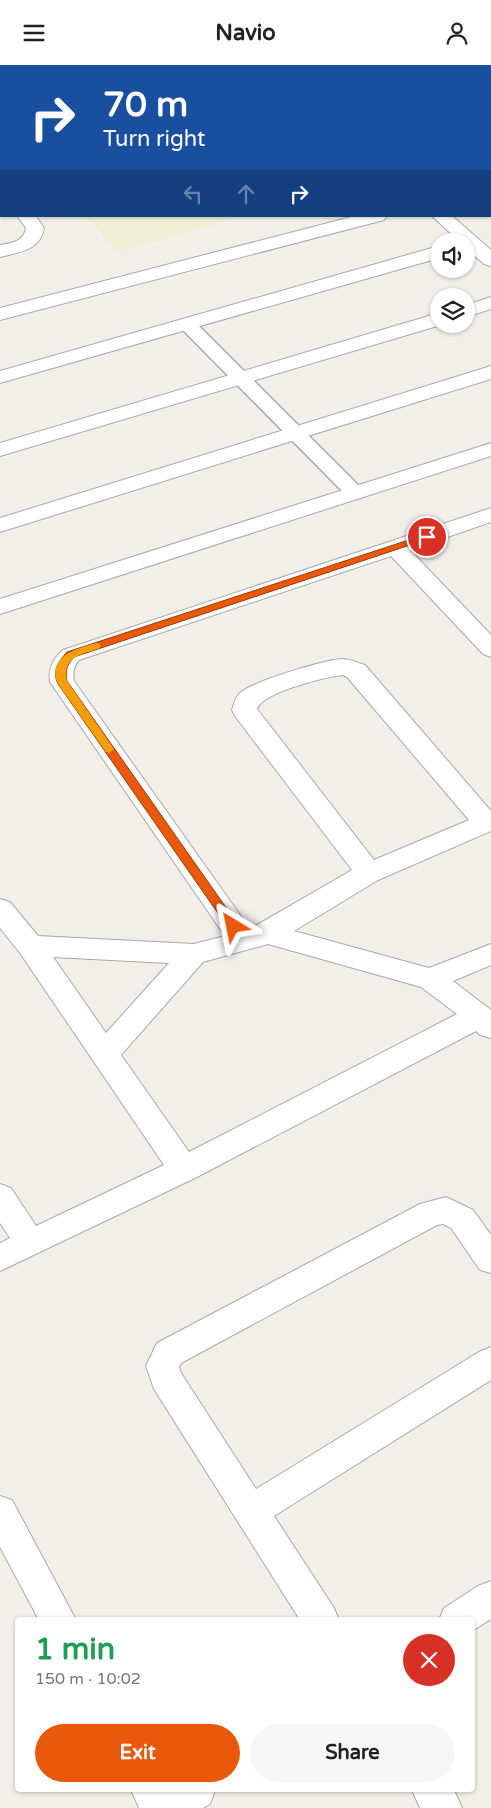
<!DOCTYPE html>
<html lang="en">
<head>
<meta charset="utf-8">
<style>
	:root { --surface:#fff; --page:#f6f6f6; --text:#202124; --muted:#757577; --accent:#ea580c }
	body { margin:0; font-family:"Varela Round",sans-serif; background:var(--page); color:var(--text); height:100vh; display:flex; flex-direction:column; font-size:19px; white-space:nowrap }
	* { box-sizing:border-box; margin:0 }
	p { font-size:16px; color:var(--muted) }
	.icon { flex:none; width:28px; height:28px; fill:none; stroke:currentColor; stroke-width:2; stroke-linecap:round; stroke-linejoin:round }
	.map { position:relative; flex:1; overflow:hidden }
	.sheet { position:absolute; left:15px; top:1552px; width:460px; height:175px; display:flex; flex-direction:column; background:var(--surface); border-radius:5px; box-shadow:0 1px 4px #0004 }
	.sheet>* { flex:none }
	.guide { position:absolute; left:0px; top:0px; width:491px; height:152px; box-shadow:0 1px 4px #0004; background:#1a4fa0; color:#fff; overflow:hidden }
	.fabs { position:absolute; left:430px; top:168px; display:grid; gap:10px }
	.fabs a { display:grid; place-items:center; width:45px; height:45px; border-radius:50%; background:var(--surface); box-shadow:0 1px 4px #0004; font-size:25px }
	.pin { position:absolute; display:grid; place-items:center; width:42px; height:42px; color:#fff; margin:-21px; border:2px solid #fff; border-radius:50%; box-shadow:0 1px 5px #0007 }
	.me { position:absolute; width:55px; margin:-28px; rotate:325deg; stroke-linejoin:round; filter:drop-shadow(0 0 4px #0008) }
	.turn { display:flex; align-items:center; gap:18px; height:105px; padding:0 20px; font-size:22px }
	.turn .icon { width:65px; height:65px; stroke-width:2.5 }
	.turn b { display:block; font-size:35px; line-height:42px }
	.lanes { display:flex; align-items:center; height:48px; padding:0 20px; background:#0003; justify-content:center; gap:25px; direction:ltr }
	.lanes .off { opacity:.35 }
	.round { display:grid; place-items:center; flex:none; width:52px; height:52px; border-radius:26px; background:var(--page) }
	.summary { display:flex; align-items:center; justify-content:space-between; height:85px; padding:0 20px }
	h1 { font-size:30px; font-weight:800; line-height:38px; color:#1e9e55 }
	.button { display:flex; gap:10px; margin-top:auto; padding:10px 20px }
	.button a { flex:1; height:58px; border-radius:30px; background:var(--accent); color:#fff; font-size:20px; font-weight:800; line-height:58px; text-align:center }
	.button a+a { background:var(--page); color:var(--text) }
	header { display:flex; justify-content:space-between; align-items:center; height:65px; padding:0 20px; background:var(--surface); font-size:22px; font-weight:800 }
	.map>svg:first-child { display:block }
	.farmland { fill:#eef0d5 }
	.forest { fill:#add19e }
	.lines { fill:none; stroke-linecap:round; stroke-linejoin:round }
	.service-casing { stroke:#a9a9a9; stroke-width:3 }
	.minor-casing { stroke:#a9a9a9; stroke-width:2 }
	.service { fill:#fff; fill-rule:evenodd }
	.minor { fill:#fff; fill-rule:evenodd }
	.route { fill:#ea580c; stroke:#983908 }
	.slow { fill:#f59e0b }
</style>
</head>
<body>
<header><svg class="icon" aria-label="menu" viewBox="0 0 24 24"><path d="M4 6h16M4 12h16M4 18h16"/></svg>Navio<svg class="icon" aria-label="person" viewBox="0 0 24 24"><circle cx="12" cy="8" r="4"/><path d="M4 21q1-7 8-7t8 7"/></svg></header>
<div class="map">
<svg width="491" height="1743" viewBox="0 0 491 1743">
	<rect width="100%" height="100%" fill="#f2efe9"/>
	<path class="farmland" d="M204 0H491V155L486 151H490V1H198Z
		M86 151H244L117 187Z"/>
	<path class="forest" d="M0 0H204L1 1 0 43Z"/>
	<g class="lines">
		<g class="service-casing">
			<path id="service" d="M187 254 193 255 362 424 365 428 362 432 355 434 348 432 181 263 178 259 181 255Z"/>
		</g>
		<g class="minor-casing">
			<path id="minor" d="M0 115H1V127H0Z
				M17 151H36L44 163C40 186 19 187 0 192V180C12 178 23 177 26 163Z
				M355 151H387L384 155 0 255V243Z
				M432 151H452L491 185V201L484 199 466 183V176H459Z
				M439 181V193L0 318V306Z
				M491 232V244L466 252V240Z
				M439 248V259H444L0 391V378Z
				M491 301V314L0 467V453Z
				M491 378V391L0 549V534Z
				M491 443V457L410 485 491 570V592L483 589 391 491 79 595C73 602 73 608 74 616L250 864 352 805 235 651 232 645C234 639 235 632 240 628 253 616 324 595 342 594 350 594 358 598 365 600L491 746V766L378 815 294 866 429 903 491 879V900L453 916 491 945V973L480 970 476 966 195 1113 0 1206V1178L10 1173 0 1158V1119L11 1123 36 1161 164 1100 20 888 0 863V834L10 837 38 871 194 879 225 871 50 617C48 603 53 594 63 585ZM343 610 347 612 469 755 374 795 257 644C263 627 325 612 343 610ZM268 879 421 922 457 949 189 1087 121 990 203 897ZM53 892 169 898 106 968Z
				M446 1132 473 1145 491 1170V1208L480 1205 451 1163 443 1159 437 1160 181 1298 179 1302 181 1308 256 1424 479 1287 491 1282V1315L274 1451 334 1543 339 1555H300L154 1324 146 1301 157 1278 420 1139Z
				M0 1431 12 1435 76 1555H39L0 1482Z
				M491 1516V1554L472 1566V1555H439L444 1543 478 1521Z
				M131 1725H215L210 1739 203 1743H139Z
				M412 1725H454L462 1743H420Z"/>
		</g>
		<use href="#service" class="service"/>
		<use href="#minor" class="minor"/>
	</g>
	<path class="route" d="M427 469 431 470V473L74 592C67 600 65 605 67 616L239 861 237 864H229L58 619C52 606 58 597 67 587Z"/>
	<path class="slow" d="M97 578 100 579V583C81 590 62 591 67 616L114 684 109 688 106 687 58 619C46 592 77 583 97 578Z"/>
</svg>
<div class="fabs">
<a><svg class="icon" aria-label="sound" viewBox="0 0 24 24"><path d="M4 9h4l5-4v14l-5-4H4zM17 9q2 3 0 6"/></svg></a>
<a><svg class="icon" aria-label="layers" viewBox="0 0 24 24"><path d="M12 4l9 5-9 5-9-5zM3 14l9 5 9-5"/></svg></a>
</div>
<div class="pin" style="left:427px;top:472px;background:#d93025"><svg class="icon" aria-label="arrive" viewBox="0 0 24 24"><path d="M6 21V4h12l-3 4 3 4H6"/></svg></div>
<svg class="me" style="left:233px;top:861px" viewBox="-20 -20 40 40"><path d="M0-17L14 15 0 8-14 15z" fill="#ea580c" stroke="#fff" stroke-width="4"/></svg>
<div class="guide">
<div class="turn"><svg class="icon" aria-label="right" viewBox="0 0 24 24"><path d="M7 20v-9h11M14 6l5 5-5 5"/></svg><div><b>70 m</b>Turn right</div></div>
<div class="lanes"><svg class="icon off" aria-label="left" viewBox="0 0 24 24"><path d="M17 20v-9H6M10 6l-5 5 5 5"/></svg><svg class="icon off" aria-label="ahead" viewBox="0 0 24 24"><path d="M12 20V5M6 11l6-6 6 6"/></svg><svg class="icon" aria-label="right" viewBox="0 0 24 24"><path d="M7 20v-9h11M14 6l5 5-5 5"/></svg></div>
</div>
<section class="sheet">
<div class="summary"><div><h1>1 min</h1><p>150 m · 10:02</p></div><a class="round" style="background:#d93025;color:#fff"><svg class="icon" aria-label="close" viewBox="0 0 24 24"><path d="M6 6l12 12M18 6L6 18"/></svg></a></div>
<div class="button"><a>Exit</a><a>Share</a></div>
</section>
</div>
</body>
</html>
